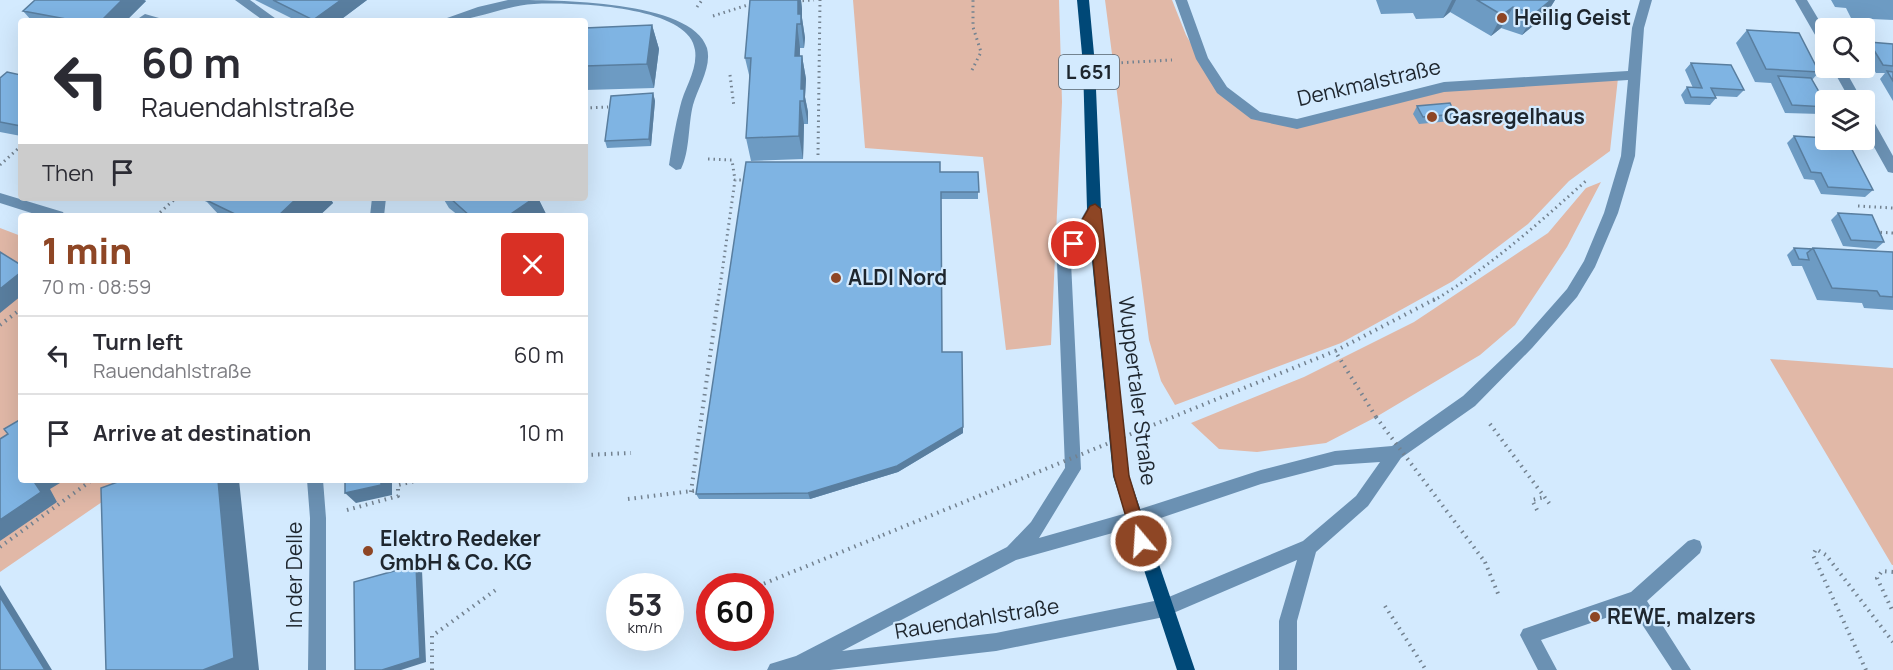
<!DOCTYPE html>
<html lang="en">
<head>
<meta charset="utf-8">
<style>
	:root { --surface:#fff; --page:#f2f2f3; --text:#2b2b33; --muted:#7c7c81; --line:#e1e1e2; --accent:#8e4625 }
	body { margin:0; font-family:Manrope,sans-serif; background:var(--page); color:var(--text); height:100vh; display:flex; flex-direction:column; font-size:22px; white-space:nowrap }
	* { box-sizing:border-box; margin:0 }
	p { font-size:20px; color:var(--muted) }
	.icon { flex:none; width:33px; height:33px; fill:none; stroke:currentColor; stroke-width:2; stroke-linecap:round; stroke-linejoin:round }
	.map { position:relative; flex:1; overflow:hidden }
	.panel { position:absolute; left:18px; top:213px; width:570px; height:270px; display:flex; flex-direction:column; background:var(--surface); border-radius:6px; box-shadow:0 6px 24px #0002 }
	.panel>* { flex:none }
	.guide { position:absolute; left:18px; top:18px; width:570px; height:183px; border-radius:6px; box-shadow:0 6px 24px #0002; background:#fff; color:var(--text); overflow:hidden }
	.fabs { position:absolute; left:1815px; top:18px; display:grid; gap:12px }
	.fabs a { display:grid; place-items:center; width:60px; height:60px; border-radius:6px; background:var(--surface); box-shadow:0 6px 24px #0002; font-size:30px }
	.speed { position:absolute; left:606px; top:573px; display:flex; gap:12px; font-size:30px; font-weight:700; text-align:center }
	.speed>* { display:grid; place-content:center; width:78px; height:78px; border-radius:50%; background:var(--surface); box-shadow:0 6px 24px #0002; line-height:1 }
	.speed small { font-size:15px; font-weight:400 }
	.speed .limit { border:9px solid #d22; background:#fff; color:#111 }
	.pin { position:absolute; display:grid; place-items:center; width:51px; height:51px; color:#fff; margin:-26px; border:3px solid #fff; border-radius:50%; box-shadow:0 2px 6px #0007 }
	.me { position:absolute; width:66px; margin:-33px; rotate:342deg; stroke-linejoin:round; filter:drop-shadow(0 0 4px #0008) }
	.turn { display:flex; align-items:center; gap:21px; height:126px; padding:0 24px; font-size:27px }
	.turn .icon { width:78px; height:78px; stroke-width:2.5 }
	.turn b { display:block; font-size:42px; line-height:51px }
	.then { display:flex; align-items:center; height:57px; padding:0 24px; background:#0003; gap:12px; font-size:22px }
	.round { display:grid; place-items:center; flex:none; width:63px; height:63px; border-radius:6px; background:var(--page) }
	.summary { display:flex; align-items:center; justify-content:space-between; height:102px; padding:0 24px }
	h1 { font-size:36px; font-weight:800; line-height:45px; color:var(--accent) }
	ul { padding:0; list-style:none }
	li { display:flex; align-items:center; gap:18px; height:78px; padding:0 24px; border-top:2px solid var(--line) }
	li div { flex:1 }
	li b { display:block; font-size:22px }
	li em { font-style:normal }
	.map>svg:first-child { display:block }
	.green { fill:#e1b8a7 }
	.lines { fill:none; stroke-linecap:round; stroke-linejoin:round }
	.path-far1 { stroke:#738290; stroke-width:3; stroke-dasharray:1.5 4; stroke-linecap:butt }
	.path { stroke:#738290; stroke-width:4; stroke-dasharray:1.5 5; stroke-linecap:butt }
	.service { fill:#6b91b3; fill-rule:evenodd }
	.minor { fill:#6b91b3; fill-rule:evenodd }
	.primary { fill:#004877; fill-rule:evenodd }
	.path-bridge { stroke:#738290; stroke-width:4; stroke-dasharray:1.5 5; stroke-linecap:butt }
	.wall { fill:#6d9bc3 }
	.shaded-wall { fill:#597e9f }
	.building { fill:#7fb4e3; stroke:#597e9f; stroke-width:1.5 }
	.route { fill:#8e4625; stroke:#5c2e18; stroke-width:1.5 }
	.poi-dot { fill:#8e4625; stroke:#d3eafe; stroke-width:2 }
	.labels { text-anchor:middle; stroke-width:4.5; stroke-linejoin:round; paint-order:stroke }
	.shield { fill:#d3eafe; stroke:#54616c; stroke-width:1.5 }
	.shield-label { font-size:20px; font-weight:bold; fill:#1e262e }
	.poi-label { font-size:21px; font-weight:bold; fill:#1e262e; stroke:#d3eafe; text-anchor:start }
	.street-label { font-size:21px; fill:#1e262e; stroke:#d3eafe }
</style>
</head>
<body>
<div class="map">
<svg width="1893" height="670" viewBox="0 0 1893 670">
	<rect width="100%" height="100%" fill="#d3eafe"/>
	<path class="green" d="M853 0H1059L1062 102 1051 345 1006 350 983 157 865 148Z
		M1105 0H1172L1186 35 1218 91 1251 117 1298 128 1445 91 1618 78 1610 151 1569 181 1528 224 1453 281 1341 343 1175 405 1161 381 1149 340Z
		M1601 182 1567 247 1515 325 1480 355 1376 417 1326 443 1257 452 1219 449 1191 423 1304 377 1414 322 1548 233 1586 188Z
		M0 228 21 236V480H134L0 572Z
		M1770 359 1893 368V565H1892Z"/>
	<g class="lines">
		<path class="path-far1" d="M797 1 814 0
			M697 7 702 0
			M713 16 754 3
			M1116 63 1172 60
			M972 70 981 52 973 27V0
			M730 75 734 107
			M585 108 608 107
			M818 155 820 0
			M708 159 732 160 735 180
			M0 165 21 146
			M1858 206 1893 208
			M156 216 176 198
			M1875 232 1893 233
			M718 301 735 180H746
			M1433 301C1490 267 1539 223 1588 179"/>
		<path class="path" d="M0 325 21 309
			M1376 417 1335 351 1435 299
			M1490 424 1552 507
			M585 455 631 453
			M691 492 718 299
			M628 499 700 490
			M347 510 398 496V485L419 480
			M1537 510 1532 500 1545 497
			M0 547 92 480
			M1485 562 1499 596
			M1893 572 1882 571 1877 578 1893 612
			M758 586 883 535
			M1385 606 1426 670
			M432 670V636L497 589
			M1866 670 1813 555 1816 549 1826 555 1893 642"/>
		<path class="service" d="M235 0H250L279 21H264Z
			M145 14 159 18 161 21H141L139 18Z
			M1694 539 1700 541 1702 547 1700 553 1647 601 1691 670H1672L1632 609 1541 640 1557 670H1538L1520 635 1523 629 1631 592 1688 541Z"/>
		<path class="minor" d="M508 0C555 0 692 0 707 48 712 67 698 87 693 105 688 125 690 151 681 169L676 170 669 165C672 146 675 126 680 107 684 88 698 70 695 50 690 5 568 2 534 4 503 6 475 21 445 21L447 18 478 7Z
			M1175 0H1187L1208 58 1227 87 1260 112 1297 119 1444 82 1628 71 1632 28 1640 0H1652L1644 28 1635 156 1618 213 1595 267 1577 297 1532 348 1475 406 1401 458 1368 506 1316 552 1297 621V670H1279V621L1297 560 1164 617 996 651 830 670H767L770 664 796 656 1007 547 1031 522 1065 468 1057 262 1089 205H1099L1101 209 1071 262 1081 469 1039 538 1134 511 1261 470 1335 451 1392 446 1463 396 1522 340 1567 289 1584 261 1604 213 1621 156 1628 80 1444 92 1297 129 1251 119 1217 93 1196 59ZM1380 462 1356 496 1303 541 1164 599 996 633 842 651 1016 560 1134 527 1261 484 1335 465Z
			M1795 0H1807L1826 32V48L1822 47Z
			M1832 68H1844L1862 100H1850Z
			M1864 111 1869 113 1893 156V173L1888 172 1864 129Z
			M0 193 63 212 65 216H41L0 203Z
			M372 198H386L384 216H370Z
			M307 480H323L326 518V670H308L310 518Z"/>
		<path class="primary" d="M1077 0H1089L1095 65 1101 209 1129 476 1195 670H1177L1113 476 1087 209 1083 65Z"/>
		<path class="path-bridge" d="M1376 417 1485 562
			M883 535 1335 351"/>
	</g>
	<path class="wall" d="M35 0H144L146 1 126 21H32L23 11Z
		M255 0H367L339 21H297Z
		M750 0H801L802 9V18L805 38 804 48H800V56H802L806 79 805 97 808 112V124H804L803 159 751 161 746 138 750 79 745 58Z
		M1376 0H1555L1545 16 1522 35 1501 28 1491 36 1450 12 1443 18 1416 19 1413 13 1381 14Z
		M1831 0H1893V20L1851 18 1846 8 1835 7Z
		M652 25 659 49 654 88 585 90V28Z
		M1747 30 1819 72 1812 80 1826 104V109L1821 114 1785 113 1771 83 1755 82 1736 43Z
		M1869 42 1893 44V101L1880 79 1885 73H1876L1864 53V48Z
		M1691 63 1744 90 1737 97 1715 96 1716 98 1710 105 1685 104 1681 95 1687 87 1693 88 1685 70Z
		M21 75V136L0 132V78Z
		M653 93 655 101 651 146 607 148 605 141Z
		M1417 106 1455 114 1451 121 1419 124 1413 114Z
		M1794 136 1873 190 1865 197 1821 194 1814 180 1804 179 1787 143Z
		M940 172H978V199H941L942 352 963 433 898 472 810 499H699L696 494Z
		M198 198H330L333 203 319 216H220L207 202Z
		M443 198H538L547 216H459L449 208Z
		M1838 213 1884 242 1876 249 1843 246 1831 220Z
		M1794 248 1812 249 1813 248 1893 252V310L1864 308 1862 303 1817 300 1802 266H1792L1787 255Z"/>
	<path class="shaded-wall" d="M122 0H144L146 1 126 21H101Z
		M341 0H367L339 21H314L313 20Z
		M798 0H801L802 9V18L805 38 804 48 801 24 798 14Z
		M1452 0H1456L1450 12 1443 18Z
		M1551 0H1555L1545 16 1522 35 1534 14Z
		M1513 7 1501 28 1491 36 1502 15Z
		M797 24 800 48 799 80 795 56Z
		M652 25 659 49 654 88 647 64Z
		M802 56 806 79 805 97 808 112V124L801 89Z
		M653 93 655 101 651 146 649 139Z
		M800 101 804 124 803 159 799 136Z
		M297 198H330L333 203 319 216H278Z
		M534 198H538L547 216H508Z
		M21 272V296L0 313V289Z
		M963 427V433L898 472 810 499 808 493Z
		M33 480H65L50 489 57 502 0 541V520Z
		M218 480H239L259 670H203Z
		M381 480H395L392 481V495L356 503 345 493Z
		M416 565 422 570 426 662 401 670H382Z
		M0 585 52 670H45L0 597Z"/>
	<path class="building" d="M35 0H122L101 21H77L23 11Z
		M273 0H341L313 20Z
		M750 0H798V14H801V24H797L795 56H802L801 89H804V101H800L799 136 746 138 751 58H745Z
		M1477 0H1551L1534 14 1513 7 1502 15Z
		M652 25 647 64 585 66V28Z
		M1747 30 1799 33 1819 72 1766 69Z
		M1869 42 1893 44V66L1883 65Z
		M1691 63 1731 65 1744 90 1711 88 1716 98 1691 97 1687 87 1702 88Z
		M1887 71 1893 72V81Z
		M7 72 21 75V126L0 122V78Z
		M1778 76 1811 78 1826 104V107L1792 105Z
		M653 93 649 139 605 141 611 96Z
		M1450 103 1455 114 1423 117 1417 106Z
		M1794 136 1826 138V140H1847L1873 190 1828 187 1821 173 1811 172Z
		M746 162H940V172H978L979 192H941L942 352H962L963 427 897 466 808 493 696 494Z
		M208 198H297L278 216H239L206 200Z
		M450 198H534L508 216H470Z
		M1838 213 1872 215 1884 242 1851 240Z
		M1794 248 1812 249 1807 253 1809 260 1799 259Z
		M1813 248 1893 252V297L1880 296 1877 291 1832 288Z
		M0 252 21 265V272L0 289Z
		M21 419V480H33L41 492 0 520V439L8 434 4 429Z
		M123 480H218L234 658 203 670H106L101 488Z
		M345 480H381V485L345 493Z
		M416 565 420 658 382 670H355L354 582Z
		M0 597 45 670H0Z"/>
	<path class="route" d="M1095 204 1101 209 1129 476 1149 541 1146 546 1141 549 1136 546 1133 541 1114 476 1090 228 1079 248 1074 249 1068 244 1090 206Z"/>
	<g class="poi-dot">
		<circle cx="1502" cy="18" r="6"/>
		<circle cx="1432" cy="117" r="6"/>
		<circle cx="836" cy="278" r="6"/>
		<circle cx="368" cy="551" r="6"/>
		<circle cx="1595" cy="617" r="6"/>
	</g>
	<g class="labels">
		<rect class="shield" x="1059" y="55" width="60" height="34" rx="4.5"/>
		<g class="shield-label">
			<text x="1089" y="79">L 651</text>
		</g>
		<g class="poi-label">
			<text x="1514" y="25">Heilig Geist</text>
			<text x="1444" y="124">Gasregelhaus</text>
			<text x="848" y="285">ALDI Nord</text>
			<text x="380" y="546">Elektro Redeker<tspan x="380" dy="24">GmbH &amp; Co. KG</tspan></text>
			<text x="1607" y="624">REWE, malzers</text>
		</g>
		<g class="street-label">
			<text transform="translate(1369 83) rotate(-13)" y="7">Denkmalstraße</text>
			<text transform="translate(1137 391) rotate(83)" y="7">Wuppertaler Straße</text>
			<text transform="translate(295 575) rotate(-90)" y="7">In der Delle</text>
			<text transform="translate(977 619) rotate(-9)" y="7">Rauendahlstraße</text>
		</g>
	</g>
</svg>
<div class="fabs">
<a><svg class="icon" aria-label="search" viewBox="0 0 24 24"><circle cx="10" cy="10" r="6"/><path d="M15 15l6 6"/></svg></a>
<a><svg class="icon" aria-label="layers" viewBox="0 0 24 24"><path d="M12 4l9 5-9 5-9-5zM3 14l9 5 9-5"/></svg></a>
</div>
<div class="speed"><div>53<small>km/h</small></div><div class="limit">60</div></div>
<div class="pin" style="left:1074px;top:244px;background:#d93025"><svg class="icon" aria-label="arrive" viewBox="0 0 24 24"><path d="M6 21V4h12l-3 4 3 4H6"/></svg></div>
<svg class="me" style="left:1141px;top:541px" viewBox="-20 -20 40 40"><circle r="17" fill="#8e4625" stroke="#fff" stroke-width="3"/><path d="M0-11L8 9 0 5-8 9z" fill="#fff"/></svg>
<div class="guide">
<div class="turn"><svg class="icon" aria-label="left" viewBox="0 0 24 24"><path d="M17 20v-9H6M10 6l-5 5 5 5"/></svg><div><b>60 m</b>Rauendahlstraße</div></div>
<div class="then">Then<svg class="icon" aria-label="arrive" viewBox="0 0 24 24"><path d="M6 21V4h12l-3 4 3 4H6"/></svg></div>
</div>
<section class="panel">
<div class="summary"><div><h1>1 min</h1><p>70 m · 08:59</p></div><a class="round" style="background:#d93025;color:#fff"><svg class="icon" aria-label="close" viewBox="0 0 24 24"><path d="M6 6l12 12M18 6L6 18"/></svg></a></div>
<ul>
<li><svg class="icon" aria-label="left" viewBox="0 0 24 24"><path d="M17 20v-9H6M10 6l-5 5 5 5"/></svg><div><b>Turn left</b><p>Rauendahlstraße</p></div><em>60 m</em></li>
<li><svg class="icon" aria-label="arrive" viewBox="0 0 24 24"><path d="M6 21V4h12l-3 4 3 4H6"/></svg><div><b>Arrive at destination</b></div><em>10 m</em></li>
</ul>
</section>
</div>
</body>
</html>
